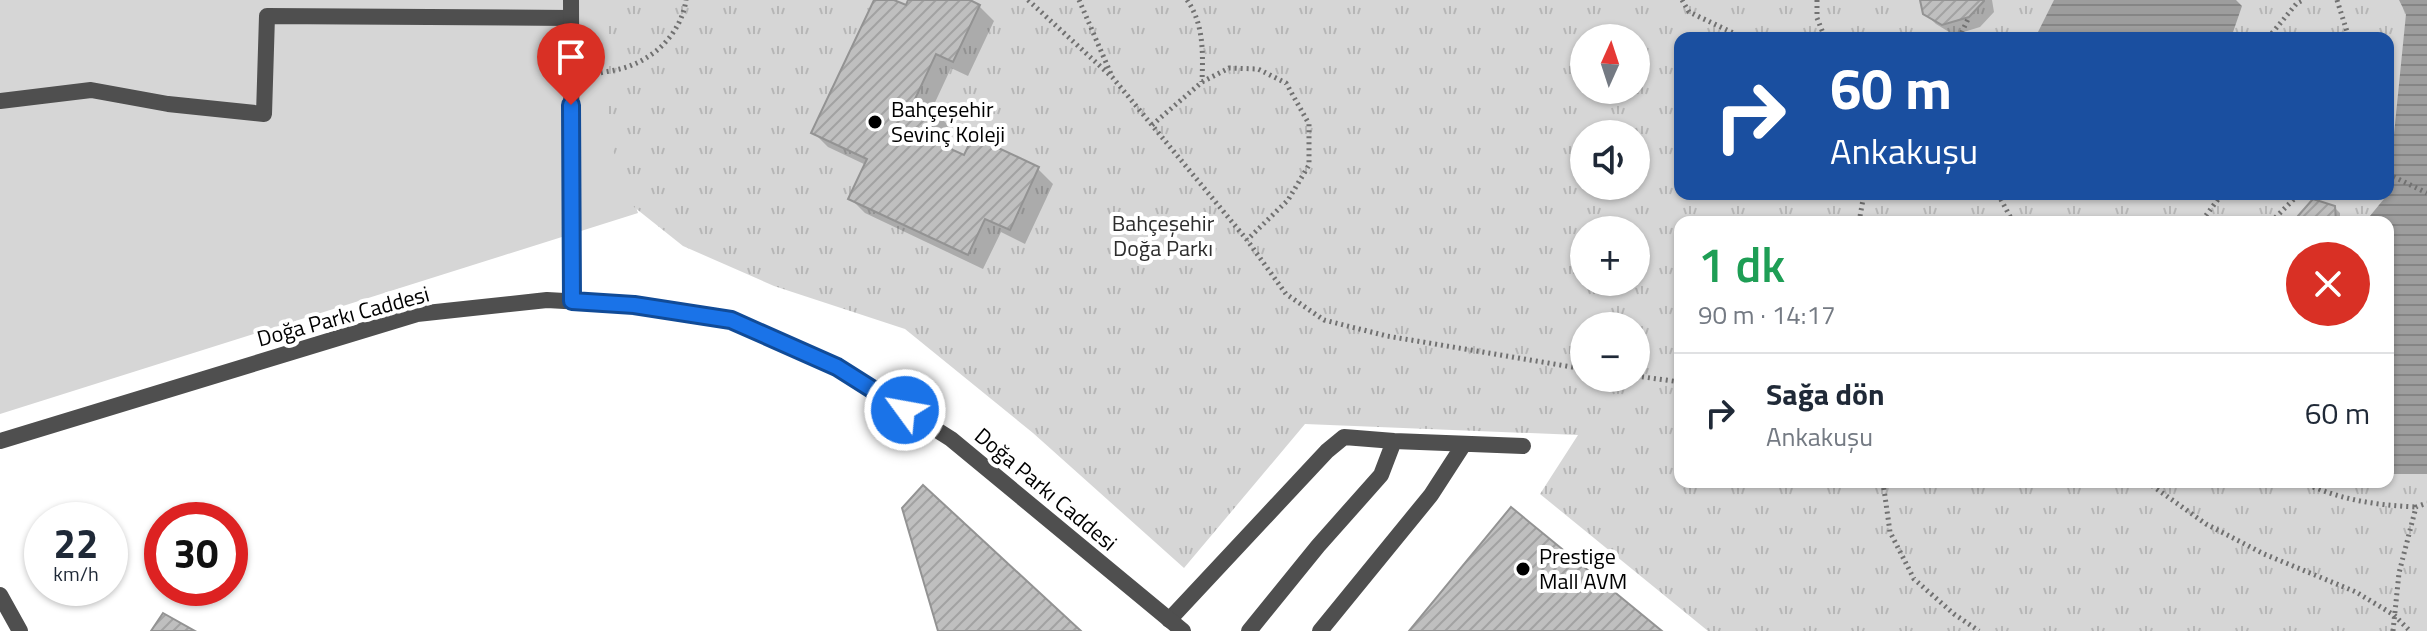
<!DOCTYPE html>
<html lang="tr">
<head>
<meta charset="utf-8">
<style>
	:root { --surface:#fff; --page:#f6f6f7; --text:#1f2937; --muted:#747a83; --line:#e0e1e3 }
	body { margin:0; font-family:"Titillium Web",sans-serif; background:var(--page); color:var(--text); height:100vh; display:flex; flex-direction:column; font-size:30px; white-space:nowrap }
	* { box-sizing:border-box; margin:0 }
	p { font-size:26px; color:var(--muted) }
	.icon { flex:none; width:44px; height:44px; fill:none; stroke:currentColor; stroke-width:2; stroke-linecap:round; stroke-linejoin:round }
	.map { position:relative; flex:1; overflow:hidden }
	.side { position:absolute; left:1674px; top:216px; width:720px; height:272px; display:flex; flex-direction:column; background:var(--surface); border-radius:16px; box-shadow:0 2px 6px #0004 }
	.side>* { flex:none }
	.banner { position:absolute; left:1674px; top:32px; width:720px; height:168px; border-radius:16px; box-shadow:0 2px 6px #0004; background:#1a4fa0; color:#fff; overflow:hidden }
	.needle { width:52px; rotate:3deg }
	.buttons { position:absolute; left:1570px; top:24px; display:grid; gap:16px }
	.buttons a { display:grid; place-items:center; width:80px; height:80px; border-radius:50%; background:var(--surface); box-shadow:0 2px 6px #0004; font-size:40px }
	.speed { position:absolute; left:24px; top:502px; display:flex; gap:16px; font-size:40px; font-weight:700; text-align:center }
	.speed>* { display:grid; place-content:center; width:104px; height:104px; border-radius:50%; background:var(--surface); box-shadow:0 2px 6px #0004; line-height:1 }
	.speed small { font-size:20px; font-weight:400 }
	.speed .limit { border:12px solid #d22; background:#fff; color:#111 }
	.pin { position:absolute; display:grid; place-items:center; width:68px; height:68px; color:#fff; margin:-82px -34px; border-radius:50% 50% 50% 0; rotate:-45deg; box-shadow:0 0 8px #0007 }
	.pin .icon { rotate:45deg }
	.me { position:absolute; width:88px; margin:-44px; rotate:302deg; stroke-linejoin:round; filter:drop-shadow(0 0 6px #0008) }
	.turn { display:flex; align-items:center; gap:28px; height:168px; padding:0 24px; font-size:36px }
	.turn .icon { width:104px; height:104px; stroke-width:2.5 }
	.turn b { display:block; font-size:56px; line-height:68px }
	.round { display:grid; place-items:center; flex:none; width:84px; height:84px; border-radius:42px; background:var(--page) }
	.summary { display:flex; align-items:center; justify-content:space-between; height:136px; padding:0 24px }
	h1 { font-size:48px; font-weight:600; line-height:60px; color:#1e9e55 }
	ul { padding:0; list-style:none }
	li { display:flex; align-items:center; gap:24px; height:120px; padding:0 24px; border-top:2px solid var(--line) }
	li div { flex:1 }
	li b { display:block; font-size:30px }
	li em { font-style:normal }
	.map>svg:first-child { display:block }
	.grass { fill:#d6d6d6 }
	.park { fill:url(#park-tufts); fill-rule:evenodd }
	.water { fill:url(#water-rules) }
	.shadow { fill:#0003 }
	.building { fill:url(#building-hatch); stroke:#939393; stroke-width:2 }
	.lines { fill:none; stroke-linecap:round; stroke-linejoin:round }
	.path { stroke:#717171; stroke-width:5; stroke-dasharray:2 4; stroke-linecap:butt }
	.lane { stroke:#4f4f4f; stroke-width:16 }
	.street { stroke:#4f4f4f; stroke-width:16 }
	.route-casing { stroke:#114b97; stroke-width:20 }
	.route { stroke:#1a73e8; stroke-width:14 }
	.poi-dot { fill:#000; stroke:#fff; stroke-width:3 }
	.labels { text-anchor:middle; stroke-width:8; stroke-linejoin:round; paint-order:stroke }
	.poi-label { font-size:22px; fill:#000; stroke:#fff; text-anchor:start }
	.park-label { font-size:22px; fill:#2d2d2d; stroke:#fff }
	.street-label { font-size:22px; fill:#000; stroke:#fff }
</style>
</head>
<body>
<div class="map">
<svg width="2427" height="631" viewBox="0 0 2427 631">
	<defs>
		<pattern id="park-tufts" width="24" height="20" patternUnits="userSpaceOnUse" patternTransform="scale(2)"><rect width="24" height="20" fill="#d6d6d6"/><path d="M3 7l-1-3M5 7V3M7 7l1-3M15 17l-1-3M17 17v-4M19 17l1-3" fill="none" stroke="#b6b6b6"/></pattern>
		<pattern id="water-rules" width="6" height="5" patternUnits="userSpaceOnUse" patternTransform="scale(2)"><rect width="6" height="5" fill="#9d9d9d"/><path d="M0 2.5h6" fill="none" stroke="#858585"/></pattern>
		<pattern id="building-hatch" width="6" height="6" patternUnits="userSpaceOnUse" patternTransform="scale(2)"><rect width="6" height="6" fill="#bfbfbf"/><path d="M-1 1l2-2M0 6l6-6M5 7l2-2" fill="none" stroke="#a2a2a2"/></pattern>
	</defs>
	<rect width="100%" height="100%" fill="#fff"/>
	<path class="grass" d="M0 0H608L611 135 638 213 0 414Z"/>
	<path class="park" d="M607 0H2427V631H1708L1540 494 1578 435 1305 424 1184 568 1033 433 905 329 774 286 683 246 634 207 607 134ZM1584 38H1636V90H1584ZM1680 38H2388V194H1680ZM1584 134H1636V186H1584ZM1680 222H2388V482H1680ZM1584 230H1636V282H1584ZM1584 326H1636V378H1584Z"/>
	<path class="water" d="M2054 0H2236L2242 6 2231 38H2035Z
		M2399 0H2427V474H2388V222H2365L2388 194 2406 14Z"/>
	<path class="shadow" d="M876 0H889L907 8 911 0H965L979 6 994 21 968 76 951 68 931 111 937 114 952 129 943 148 965 158 1038 169 1053 184 1025 244 1001 232 983 269 865 213 850 198 866 165 828 147 813 132Z
		M1922 0H1992L1994 12 1980 27 1954 35 1936 24 1924 13Z
		M2334 207 2340 213V222H2303Z"/>
	<path class="building" d="M874 0H894L906 5 908 0H970L980 5 953 62 936 54 914 101 938 112 926 138 964 155 973 136 1039 167 1010 230 985 219 968 255 848 199 867 159 811 133Z
		M1920 0H1984V1L1969 17 1942 25 1923 14Z
		M2313 199 2335 206 2336 222H2301L2298 216Z
		M923 485 1081 631H938L902 508Z
		M1511 507 1662 631H1409Z
		M163 613 195 631H151Z"/>
	<g class="lines">
		<path class="path" d="M1028 0 1113 78 1247 240 1286 294 1324 320 1387 336 1584 369
			M1079 0 1111 74
			M1187 0C1204 24 1203 53 1202 82
			M1682 0 1689 12 1744 38
			M1817 0V18L1825 38
			M2337 0 2349 38
			M1959 38 1969 17
			M2268 38 2297 3 2303 0
			M595 74C607 71 621 70 632 65 660 54 682 29 686 0
			M1152 125 1202 82 1229 68 1258 69 1286 83 1309 124V165L1288 200 1247 240
			M2388 174 2427 193
			M1998 194 2013 222
			M1859 222 1864 194
			M2196 222 2204 218 2222 194
			M2271 222 2299 194
			M1636 376 1680 382
			M1883 482 1890 532 1914 579 1954 614 1979 631
			M2147 482 2206 524 2264 554 2356 592 2394 615 2410 631
			M2302 482C2341 500 2374 505 2416 507
			M2393 631 2399 573 2416 507 2427 503"/>
		<path class="lane" d="M0 101 91 90 168 104 264 114 267 16 571 18
			M1169 620 1327 451 1344 437 1394 441 1523 446
			M1249 631 1318 546 1381 475 1394 441
			M1320 631 1431 495 1464 444"/>
		<path class="street" d="M571 0 572 301
			M0 441 417 314 547 300 634 305 731 320 837 367 951 439 1183 631
			M0 595 20 631"/>
	</g>
	<g class="lines">
		<g class="route-casing">
			<path id="route" d="M571 105 572 301 634 305 731 320 837 367 905 410"/>
		</g>
		<use href="#route" class="route"/>
	</g>
	<g class="poi-dot">
		<circle cx="875" cy="122" r="8"/>
		<circle cx="1523" cy="569" r="8"/>
	</g>
	<g class="labels">
		<g class="poi-label">
			<text x="891" y="117">Bahçeşehir<tspan x="891" dy="25">Sevinç Koleji</tspan></text>
			<text x="1539" y="564">Prestige<tspan x="1539" dy="25">Mall AVM</tspan></text>
		</g>
		<g class="park-label">
			<text x="1163" y="231">Bahçeşehir<tspan x="1163" dy="25">Doğa Parkı</tspan></text>
		</g>
		<g class="street-label">
			<text transform="translate(343 316) rotate(-15)" y="8">Doğa Parkı Caddesi</text>
			<text transform="translate(1046 489) rotate(40)" y="8">Doğa Parkı Caddesi</text>
		</g>
	</g>
</svg>
<div class="buttons">
<a><svg class="needle" viewBox="-14 -14 28 28"><path d="M0-13l5 13h-10z" fill="#e53935"/><path d="M0 13l5-13h-10z" fill="#747a83"/></svg></a>
<a><svg class="icon" aria-label="sound" viewBox="0 0 24 24"><path d="M4 9h4l5-4v14l-5-4H4zM17 9q2 3 0 6"/></svg></a>
<a>+</a>
<a>−</a>
</div>
<div class="speed"><div>22<small>km/h</small></div><div class="limit">30</div></div>
<div class="pin" style="left:571px;top:105px;background:#d93025"><svg class="icon" aria-label="arrive" viewBox="0 0 24 24"><path d="M6 21V4h12l-3 4 3 4H6"/></svg></div>
<svg class="me" style="left:905px;top:410px" viewBox="-20 -20 40 40"><circle r="17" fill="#1a73e8" stroke="#fff" stroke-width="3"/><path d="M0-11L8 9 0 5-8 9z" fill="#fff"/></svg>
<div class="banner">
<div class="turn"><svg class="icon" aria-label="right" viewBox="0 0 24 24"><path d="M7 20v-9h11M14 6l5 5-5 5"/></svg><div><b>60 m</b>Ankakuşu</div></div>
</div>
<section class="side">
<div class="summary"><div><h1>1 dk</h1><p>90 m · 14:17</p></div><a class="round" style="background:#d93025;color:#fff"><svg class="icon" aria-label="close" viewBox="0 0 24 24"><path d="M6 6l12 12M18 6L6 18"/></svg></a></div>
<ul>
<li><svg class="icon" aria-label="right" viewBox="0 0 24 24"><path d="M7 20v-9h11M14 6l5 5-5 5"/></svg><div><b>Sağa dön</b><p>Ankakuşu</p></div><em>60 m</em></li>
</ul>
</section>
</div>
</body>
</html>
